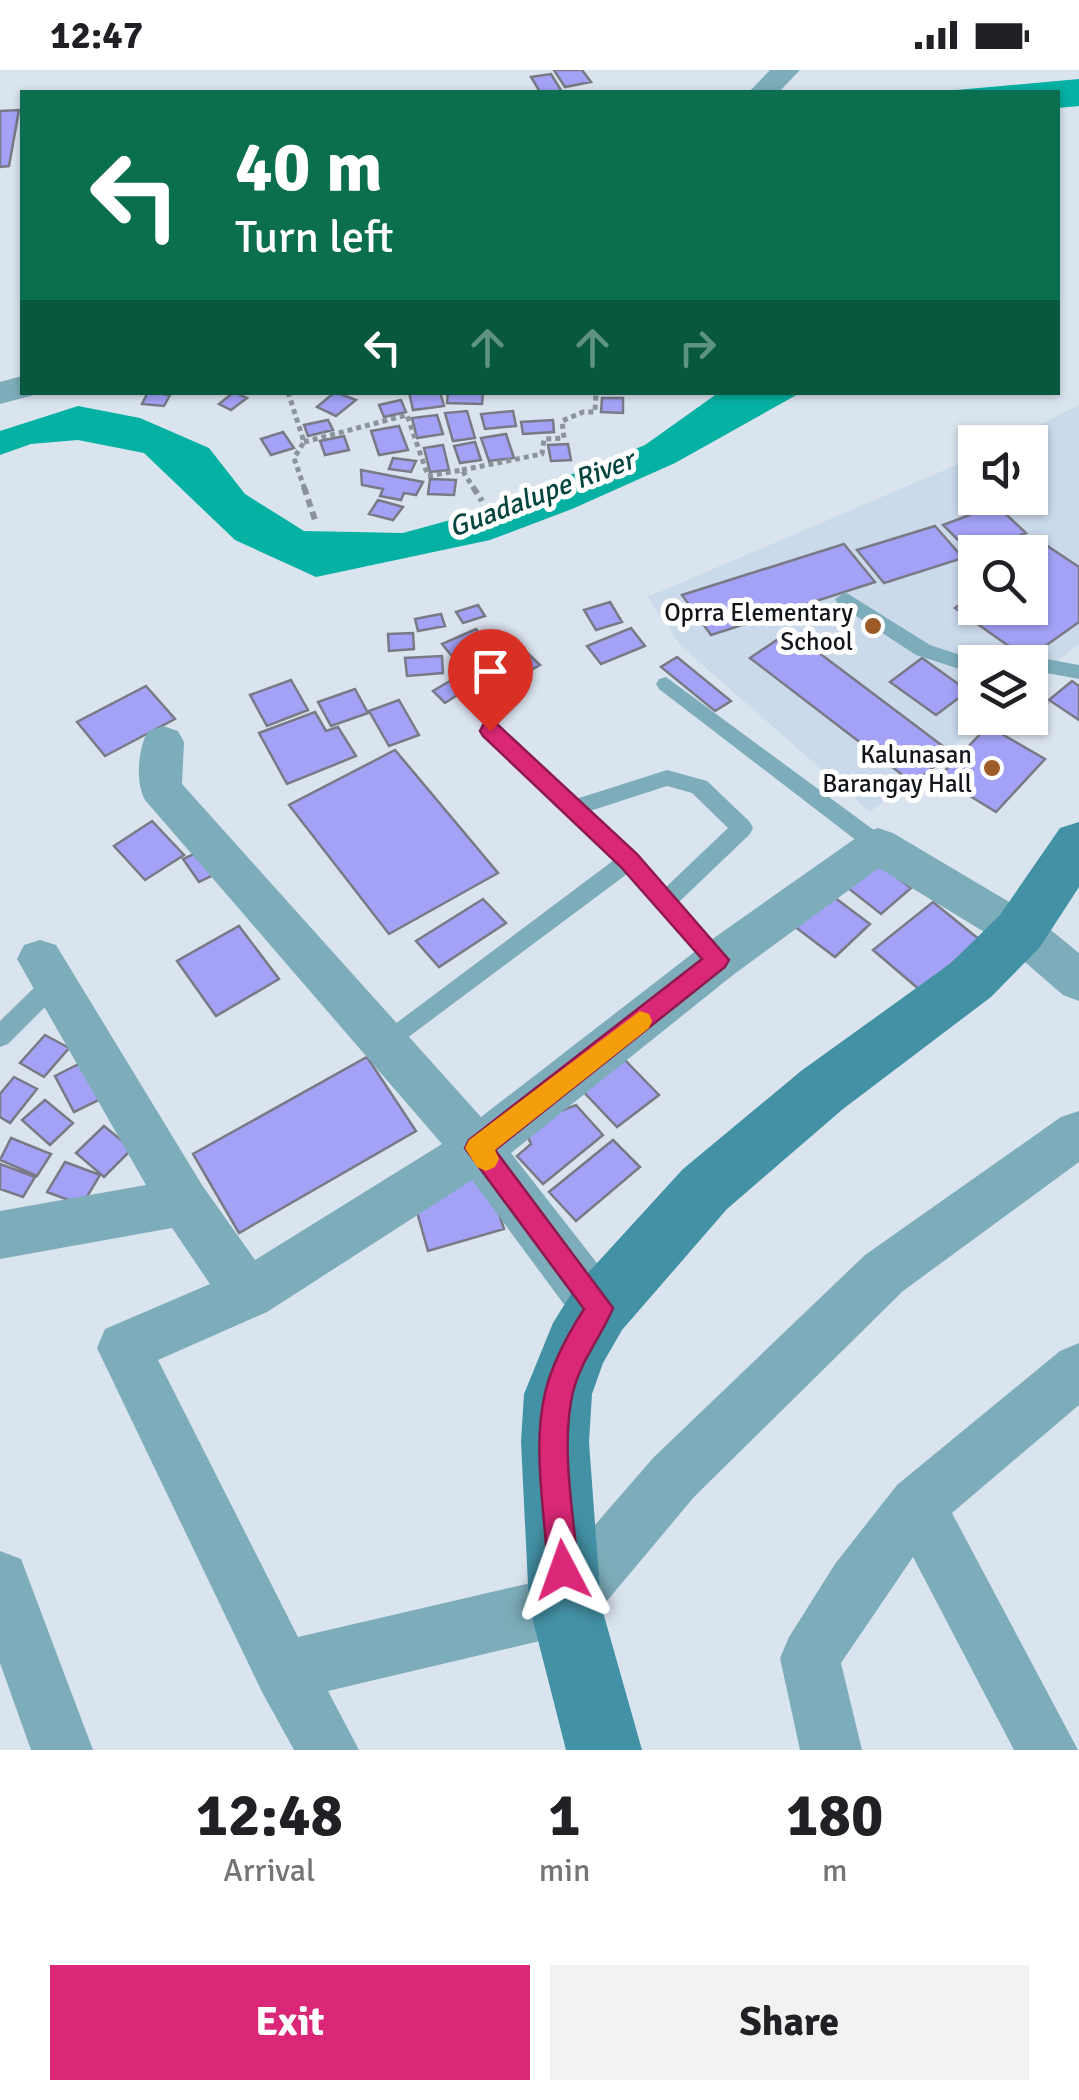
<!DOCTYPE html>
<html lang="en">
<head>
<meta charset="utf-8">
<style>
	:root { --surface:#fff; --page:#f2f2f2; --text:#202124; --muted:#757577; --accent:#db2777 }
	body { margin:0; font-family:Signika,sans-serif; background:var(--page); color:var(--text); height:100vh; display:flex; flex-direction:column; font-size:38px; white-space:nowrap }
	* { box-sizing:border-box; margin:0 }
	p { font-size:32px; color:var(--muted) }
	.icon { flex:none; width:55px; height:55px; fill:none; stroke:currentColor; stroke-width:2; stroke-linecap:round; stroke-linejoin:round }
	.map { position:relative; height:1680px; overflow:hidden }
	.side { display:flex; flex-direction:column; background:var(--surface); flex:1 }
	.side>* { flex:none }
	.guide { position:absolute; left:20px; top:20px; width:1040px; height:305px; border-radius:0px; box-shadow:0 2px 8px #0004; background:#0b6e4f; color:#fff; overflow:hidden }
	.buttons { position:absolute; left:958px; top:355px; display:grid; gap:20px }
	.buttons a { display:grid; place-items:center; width:90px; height:90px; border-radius:0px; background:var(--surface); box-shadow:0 2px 8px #0004; font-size:50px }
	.pin { position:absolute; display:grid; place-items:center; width:85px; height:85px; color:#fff; margin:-102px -42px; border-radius:50% 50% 50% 0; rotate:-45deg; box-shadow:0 0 10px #0007 }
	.pin .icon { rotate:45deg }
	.me { position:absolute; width:110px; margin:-55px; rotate:356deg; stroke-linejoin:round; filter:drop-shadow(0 0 8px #0008) }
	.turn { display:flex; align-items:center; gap:35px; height:210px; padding:0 50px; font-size:45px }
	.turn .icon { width:130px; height:130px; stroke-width:2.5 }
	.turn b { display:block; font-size:70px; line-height:85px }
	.lanes { display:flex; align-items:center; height:95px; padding:0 50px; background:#0003; justify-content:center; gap:50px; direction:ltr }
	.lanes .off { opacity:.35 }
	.eta { display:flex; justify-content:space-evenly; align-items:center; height:170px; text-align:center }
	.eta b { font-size:60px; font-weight:800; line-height:70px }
	.action { display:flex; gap:20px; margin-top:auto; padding:20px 50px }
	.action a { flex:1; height:115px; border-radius:0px; background:var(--accent); color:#fff; font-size:40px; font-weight:800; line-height:115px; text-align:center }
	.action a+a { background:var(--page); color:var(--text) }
	.status { display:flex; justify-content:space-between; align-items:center; height:70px; padding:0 50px; background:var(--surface); direction:ltr }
	.status svg { height:28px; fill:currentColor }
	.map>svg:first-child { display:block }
	.built { fill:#cadaeb; fill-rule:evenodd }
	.water { fill:#05b1a2 }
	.building { fill:#a3a2f6; stroke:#797a86; stroke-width:2.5 }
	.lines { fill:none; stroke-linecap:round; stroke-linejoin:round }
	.path-far1 { stroke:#8b939b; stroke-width:5; stroke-dasharray:5 4; stroke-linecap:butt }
	.path { stroke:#8b939b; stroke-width:6; stroke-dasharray:8 5; stroke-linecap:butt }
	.lane { fill:#7dadba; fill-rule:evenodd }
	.street { fill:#7dadba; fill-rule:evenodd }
	.secondary { fill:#4391a5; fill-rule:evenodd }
	.route { fill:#db2777; stroke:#8e194d; stroke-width:2.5 }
	.slow { fill:#f59e0b }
	.poi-dot { fill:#9d5b27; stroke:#fff; stroke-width:4 }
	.labels { text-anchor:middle; stroke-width:10; stroke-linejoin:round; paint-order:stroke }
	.poi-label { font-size:25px; fill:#12161a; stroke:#fff; text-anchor:end }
	.water-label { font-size:28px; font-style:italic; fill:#04453f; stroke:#fff }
</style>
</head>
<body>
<div class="status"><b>12:47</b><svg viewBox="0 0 49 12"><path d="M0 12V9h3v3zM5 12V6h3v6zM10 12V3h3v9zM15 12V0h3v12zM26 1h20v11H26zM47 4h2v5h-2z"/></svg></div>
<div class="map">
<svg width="1079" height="1680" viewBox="0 0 1079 1680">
	<rect width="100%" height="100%" fill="#dae4ef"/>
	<path class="built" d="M1079 335V574L1030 613V592H975V648H987L870 742 681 576 648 527 975 387V428H1030V372H1005ZM975 482H1030V538H975Z"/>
	<path class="water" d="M1079 9V36L1058 38V22H934Z
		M718 323H800L675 393 572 439 490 470 316 507 235 470 144 383 78 370 31 374 0 385V361L78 336 140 348 209 378 245 424 304 461 403 463 472 444 645 375Z"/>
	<path class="building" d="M554 0H582L591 12 565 17Z
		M551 4 562 22H540L531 7Z
		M19 40 9 96 0 97V41Z
		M148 322H152L170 325 164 336 142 334Z
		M234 322 247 328 231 340 219 334Z
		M335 322 356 330 336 346 317 337Z
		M409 322H440L444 336 413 340Z
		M448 322H483L482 334 447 333Z
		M602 328H623V343L601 342Z
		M401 330 406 342 384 347 379 335Z
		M467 341 475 368 453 371 445 343Z
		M513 341 516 356 485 359 481 344Z
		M437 345 443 364 417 368 412 348Z
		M328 350 333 360 308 366 304 355Z
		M553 350 554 362 523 364 521 352Z
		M399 356 408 380 379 385 371 361Z
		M283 362 294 378 271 385 261 369Z
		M506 364 514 388 489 391 481 368Z
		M344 366 349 380 325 385 320 371Z
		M475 372 481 390 460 393 454 376Z
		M568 374 571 390 551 391 548 375Z
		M443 375 449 400 430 402 424 378Z
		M393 388 416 391 411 402 389 399Z
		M361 400 423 412 416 425 404 423 401 430 380 426 383 419 362 415Z
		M430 409 456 410 454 425 428 424Z
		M378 430 403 437 393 450 369 444Z
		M996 435 1026 463 972 484 943 455Z
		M935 456 963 488 884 513 857 480Z
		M844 474 875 512 711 565 682 525Z
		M1046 475 1079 497V552L1027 589 955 538 975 524V538H1030V486Z
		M610 532 622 552 596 560 584 540Z
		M478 535 485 546 463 553 456 542Z
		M441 544 445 556 418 561 415 549Z
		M631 558 645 576 601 594 587 576Z
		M476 559 490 575 456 591 442 574Z
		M790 561 952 683 913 713 750 588Z
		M413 563 414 579 389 581 388 564Z
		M517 573 540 595 497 619 475 596Z
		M442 586 443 603 407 606 405 588Z
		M677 587 731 631 715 641 661 597Z
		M922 588 968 621 936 645 890 612Z
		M465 602 490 629 472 639 459 624 445 633 433 621Z
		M291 610 308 640 267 656 250 625Z
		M1072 611 1079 616V650L1049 630Z
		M146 616 175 649 105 686 77 652Z
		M355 619 368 643 331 656 318 632Z
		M1030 622 1047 633 1019 658 1004 648H1030Z
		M399 630 419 665 389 676 369 641Z
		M315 642 326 661 338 657 356 686 287 714 259 663Z
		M988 656 1045 689 996 742 939 707Z
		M395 680 498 803 389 864 289 735Z
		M152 751 184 785 145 810 114 776Z
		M207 778 222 801 199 812 183 789Z
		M873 789 911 818 881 844 843 814Z
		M826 821 870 854 835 887 790 853Z
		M483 829 506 853 439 897 416 871Z
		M933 832 980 870 920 920 873 880Z
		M239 856 279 909 216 946 177 891Z
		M45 965 69 978 44 1007 20 993Z
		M620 985 659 1025 617 1057 577 1015Z
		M367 987 416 1061 239 1163 193 1084Z
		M83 992 103 1028 74 1042 55 1006Z
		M14 1007 37 1019 10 1053 0 1047V1024Z
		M45 1030 73 1053 50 1075 22 1050Z
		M576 1035 603 1065 543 1114 517 1086 531 1074 523 1056Z
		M104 1056 132 1079 104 1107 76 1083Z
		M11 1068 51 1084 37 1106 0 1090Z
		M613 1070 640 1097 576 1151 549 1122Z
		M65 1092 100 1105 82 1135 47 1122Z
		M0 1094 35 1107 23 1127 0 1119Z
		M486 1103 504 1159 428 1181 412 1124Z"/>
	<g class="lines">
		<path class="path-far1" d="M288 322 304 372 294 388 305 420
			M304 372 407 345 428 406 462 400 475 420
			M462 400 542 384 544 369 564 368 562 351 583 342H595L596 322"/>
		<path class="path" d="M304 417 316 453
			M473 417 482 431"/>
		<path class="lane" d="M845 522 930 575 982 592H975V604L916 585 838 534 835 529Z
			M1030 586 1079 595V609L1030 600V592H1020Z
			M666 607 886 769 889 775 886 781H870L659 619 656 614 659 609Z
			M490 653 497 655 576 729 667 700 707 711 750 752 753 758 750 764 679 832 729 891 725 898 717 901 709 898 627 804 387 983 379 980 375 973 379 966 614 790 483 667 480 661 483 655ZM667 716 692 723 728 758 666 817 590 741Z
			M52 905 60 908 64 915 60 922 8 974 0 977V951L44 908Z"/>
		<path class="street" d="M770 0H800L779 22H749Z
			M22 306V322L34 325 0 334V312Z
			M163 656 178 661 184 672 182 714 481 1047 701 877 863 763 878 758 893 763 1036 848 1079 883V931L1063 925 1004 874 879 798 733 905 511 1083 618 1220 626 1238 618 1256 599 1264 580 1256 472 1110 267 1242 158 1290 298 1567 548 1509 654 1387 865 1185 1061 1047 1079 1041V1092L903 1221 694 1427 586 1556 565 1565 328 1621 359 1680H294L262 1622 97 1278 105 1259 210 1214 172 1158 0 1189V1141L146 1115 17 889 24 875 40 870 56 875 202 1115 255 1190 442 1074 145 730C135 711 138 679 148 661Z
			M1079 1273V1335L952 1443 1078 1680H1014L913 1487 841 1593 862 1680H800L780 1588 789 1567 835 1494 897 1415 1060 1281Z
			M0 1481 21 1489 93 1680H31L0 1593Z"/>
		<path class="secondary" d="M1079 752V817L1040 877 991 927 843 1039 727 1139 622 1260 603 1293 592 1324 589 1372 601 1535 642 1680H566L529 1535 521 1372 524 1324 553 1253 576 1216 683 1099 801 1001 951 893 1000 845 1060 758Z"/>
	</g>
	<path class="route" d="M490 653 498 655 637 784 729 890 725 897 495 1080 613 1238C601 1267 581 1290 573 1322 560 1377 574 1444 578 1500L573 1511 563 1515 553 1511 548 1500C545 1444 532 1378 545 1323 552 1293 568 1264 584 1239L465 1078 469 1070 702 889 621 797 483 666 480 661 483 655Z"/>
	<path class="slow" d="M640 941 649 944 652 951 649 958 495 1080 499 1089 495 1097 486 1101 477 1097 465 1078 469 1070Z"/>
	<g class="poi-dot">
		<circle cx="873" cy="556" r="10"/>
		<circle cx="992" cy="698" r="10"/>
	</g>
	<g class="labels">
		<g class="poi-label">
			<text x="853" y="551">Oprra Elementary<tspan x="853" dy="29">School</tspan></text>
			<text x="972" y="693">Kalunasan<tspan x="972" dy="29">Barangay Hall</tspan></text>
		</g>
		<g class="water-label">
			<text transform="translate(541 423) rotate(-21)" y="10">Guadalupe River</text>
		</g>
	</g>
</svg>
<div class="buttons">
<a><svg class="icon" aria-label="sound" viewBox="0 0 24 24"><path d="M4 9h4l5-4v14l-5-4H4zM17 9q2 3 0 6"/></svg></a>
<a><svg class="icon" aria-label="search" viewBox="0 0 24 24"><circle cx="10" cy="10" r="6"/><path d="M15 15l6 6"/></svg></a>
<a><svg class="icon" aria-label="layers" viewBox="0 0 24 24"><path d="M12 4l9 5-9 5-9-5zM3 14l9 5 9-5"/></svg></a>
</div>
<div class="pin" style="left:490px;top:661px;background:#d93025"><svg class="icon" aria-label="arrive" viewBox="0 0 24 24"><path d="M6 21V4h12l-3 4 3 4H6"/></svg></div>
<svg class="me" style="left:563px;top:1500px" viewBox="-20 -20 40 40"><path d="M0-17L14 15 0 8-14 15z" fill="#db2777" stroke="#fff" stroke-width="4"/></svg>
<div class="guide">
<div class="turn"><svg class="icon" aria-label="left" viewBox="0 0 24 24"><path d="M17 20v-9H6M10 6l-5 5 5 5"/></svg><div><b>40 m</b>Turn left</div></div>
<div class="lanes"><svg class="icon" aria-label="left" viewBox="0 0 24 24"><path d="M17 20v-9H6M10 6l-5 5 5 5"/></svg><svg class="icon off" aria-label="ahead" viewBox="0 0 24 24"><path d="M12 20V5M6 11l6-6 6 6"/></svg><svg class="icon off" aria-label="ahead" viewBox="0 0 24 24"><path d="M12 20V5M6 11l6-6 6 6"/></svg><svg class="icon off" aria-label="right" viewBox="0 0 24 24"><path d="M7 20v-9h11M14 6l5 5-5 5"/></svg></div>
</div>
</div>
<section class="side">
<div class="eta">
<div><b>12:48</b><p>Arrival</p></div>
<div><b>1</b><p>min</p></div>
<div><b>180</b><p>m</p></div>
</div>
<div class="action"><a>Exit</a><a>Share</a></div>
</section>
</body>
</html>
